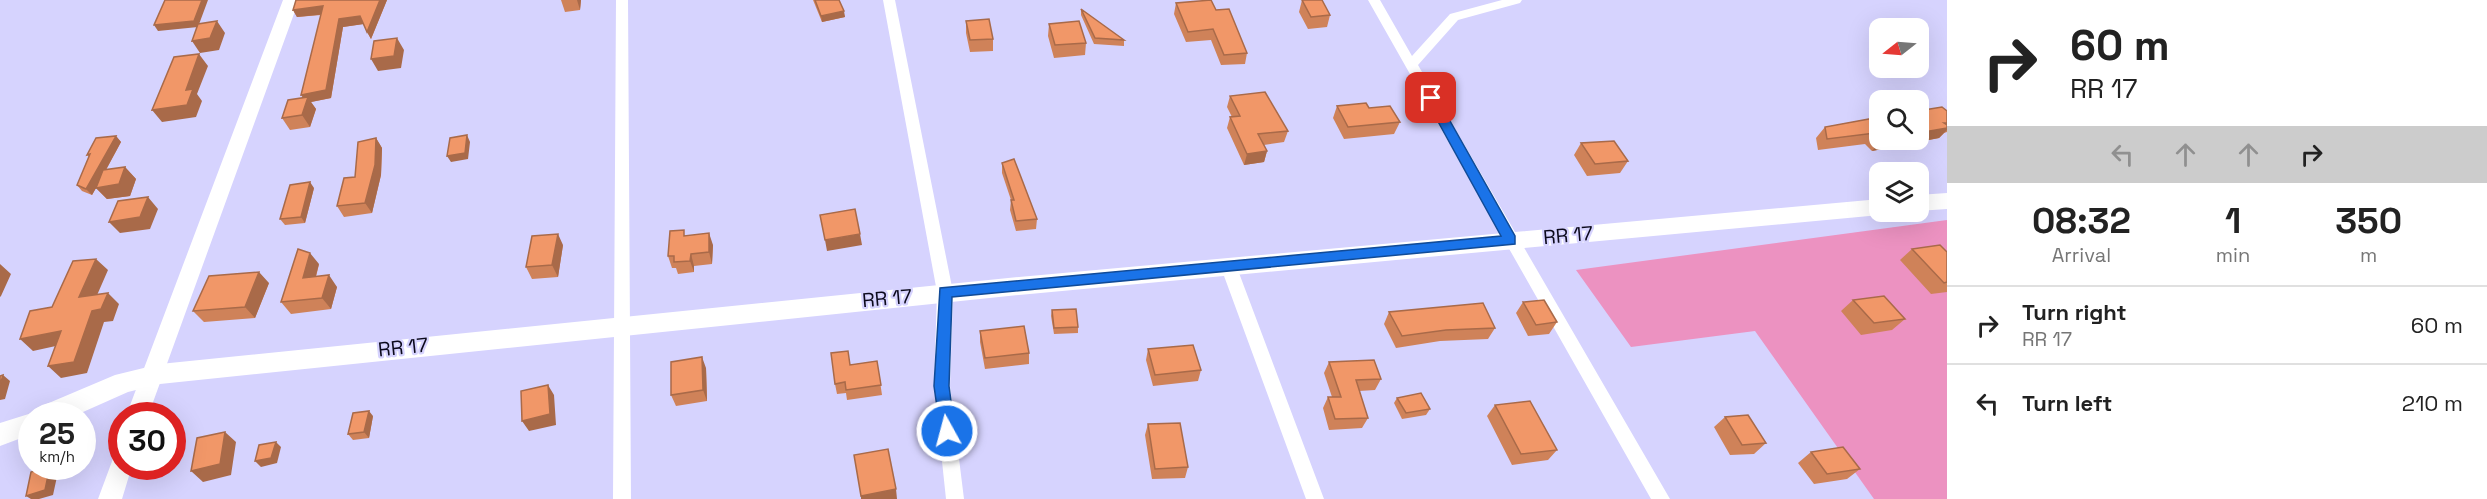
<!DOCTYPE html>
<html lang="en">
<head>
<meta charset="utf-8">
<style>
	:root { --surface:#fff; --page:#f2f2f2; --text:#222; --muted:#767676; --line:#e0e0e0 }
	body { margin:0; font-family:"Space Grotesk",sans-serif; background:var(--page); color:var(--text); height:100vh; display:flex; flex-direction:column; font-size:22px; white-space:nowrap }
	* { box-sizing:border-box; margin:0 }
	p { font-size:20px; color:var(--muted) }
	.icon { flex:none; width:33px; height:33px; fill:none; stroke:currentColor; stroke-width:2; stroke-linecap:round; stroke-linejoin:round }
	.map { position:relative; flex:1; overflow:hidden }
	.drawer { display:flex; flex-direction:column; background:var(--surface); width:540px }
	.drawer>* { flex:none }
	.guide { background:#fff; color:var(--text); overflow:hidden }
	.needle { width:39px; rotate:253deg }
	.buttons { position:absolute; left:1869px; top:18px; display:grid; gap:12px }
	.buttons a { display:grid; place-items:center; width:60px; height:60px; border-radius:12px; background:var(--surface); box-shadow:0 6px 24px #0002; font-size:30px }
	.speed { position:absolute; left:18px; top:402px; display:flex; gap:12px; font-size:30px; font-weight:700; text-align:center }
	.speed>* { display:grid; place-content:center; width:78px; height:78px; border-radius:50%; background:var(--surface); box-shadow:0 6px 24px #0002; line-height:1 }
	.speed small { font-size:15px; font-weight:400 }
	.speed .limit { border:9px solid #d22; background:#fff; color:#111 }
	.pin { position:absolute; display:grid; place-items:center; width:51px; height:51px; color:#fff; margin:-26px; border-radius:12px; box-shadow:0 3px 9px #0006 }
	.me { position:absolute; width:66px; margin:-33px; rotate:353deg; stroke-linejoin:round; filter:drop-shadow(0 0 4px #0008) }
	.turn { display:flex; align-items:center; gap:21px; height:126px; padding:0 24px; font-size:27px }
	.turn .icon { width:78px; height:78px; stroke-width:2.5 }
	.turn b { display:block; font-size:42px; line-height:51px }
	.lanes { display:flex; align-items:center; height:57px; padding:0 24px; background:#0003; justify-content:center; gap:30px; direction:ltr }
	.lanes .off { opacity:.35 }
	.eta { display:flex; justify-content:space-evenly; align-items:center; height:102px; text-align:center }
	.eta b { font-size:36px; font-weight:600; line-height:42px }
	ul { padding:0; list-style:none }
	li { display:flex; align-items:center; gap:18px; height:78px; padding:0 24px; border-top:2px solid var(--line) }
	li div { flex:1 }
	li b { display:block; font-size:22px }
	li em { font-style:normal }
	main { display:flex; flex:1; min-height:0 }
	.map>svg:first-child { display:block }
	.green { fill:#ec92c1 }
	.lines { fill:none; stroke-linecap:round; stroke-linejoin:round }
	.minor { fill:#fff; fill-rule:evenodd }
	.tertiary { fill:#fff; fill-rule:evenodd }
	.secondary { fill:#fff; fill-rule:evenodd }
	.wall { fill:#cf8259 }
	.shaded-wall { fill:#a96a49 }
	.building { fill:#f19768; stroke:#a96a49; stroke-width:1.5 }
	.route { fill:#1a73e8; stroke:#114b97; stroke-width:1.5 }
	.labels { text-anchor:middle; stroke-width:4.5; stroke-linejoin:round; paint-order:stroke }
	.street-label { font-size:20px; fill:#0c0a1c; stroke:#d6d3fe }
</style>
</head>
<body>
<main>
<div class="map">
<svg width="1947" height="499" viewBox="0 0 1947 499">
	<rect width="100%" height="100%" fill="#d6d3fe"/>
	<path class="green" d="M1947 220V499H1874L1755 331 1631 347 1576 270Z"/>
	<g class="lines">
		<path class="minor" d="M616 0H628L631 499H613Z
			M883 0H895L953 292 950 386 964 499H946L934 386 937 292Z
			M1368 0H1380L1412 56 1450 14 1502 0H1522L1520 3 1458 20 1418 65 1670 499H1651Z
			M1228 259 1233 261 1236 265 1324 499H1306L1220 265 1223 261Z"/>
		<path class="tertiary" d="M283 0H299L148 416H126Z
			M122 453V466H132L122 499H98L114 456Z"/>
		<path class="secondary" d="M1947 193V209L1918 211V195Z
			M1880 199V212H1888L1880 215 1019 295 160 384 128 392 74 416H32V434L0 446V423L35 412 37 408 115 375 160 364 1019 277Z"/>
	</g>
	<path class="wall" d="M387 0 371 39 363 24 343 27 331 98 311 102 316 109 310 127 290 130 282 118 303 98 321 15 297 17 293 10Z
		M561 0H581L580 10 565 12Z
		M813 0H839L845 17 822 22Z
		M1302 0 1330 15 1327 27 1308 29 1299 12Z
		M1176 3 1216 10 1247 53 1245 64 1221 65 1211 40 1186 42 1174 14Z
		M1081 9 1124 40V46L1094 44 1081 15Z
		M966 21 993 39V51L970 52 966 33Z
		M1049 24 1086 43 1085 55 1054 58 1048 36Z
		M1230 96 1288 131 1284 142 1264 145 1267 151 1264 162 1244 165 1227 128 1230 117H1232L1227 107Z
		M1337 106 1369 108 1400 122 1394 134 1344 139 1333 118Z
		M1947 111V132L1944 133 1939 138 1872 151 1865 144 1818 150 1816 138 1825 127 1880 117V140H1918Z
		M116 136 121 142 106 170 125 167 136 179 130 196 107 199 96 188 92 195 82 191 77 185 89 157 87 155Z
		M376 138 382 148 381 175 372 213 344 217 337 206 355 177Z
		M1581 143 1628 161 1620 173 1587 176 1574 155Z
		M1002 163 1037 219 1036 229 1016 231 1010 210 1011 200 1002 173Z
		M314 188 305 223 285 225 280 219Z
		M686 236 713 245 712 264 694 266V272L678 274 676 268H672L668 256Z
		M563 245 558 277 532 279 526 267Z
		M1912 249 1947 252V292L1931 294 1900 260Z
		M319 264 316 277 337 287 331 309 291 314 281 302Z
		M269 283 255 318 204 322 193 311Z
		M1853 300 1905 319 1892 330 1861 335 1841 311Z
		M1523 302 1557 322 1549 334 1528 336 1516 313Z
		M1052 310 1078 327V333L1054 334 1051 316Z
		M1389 312 1495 328 1488 339 1440 341 1396 348 1384 324Z
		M980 331 1029 353V364L985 369 980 342Z
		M1148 349 1201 370 1198 381 1153 386 1146 360Z
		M877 361 882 395 847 400 846 393 837 394 835 384 850 365Z
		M1329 362 1381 379 1375 390 1359 391 1368 418 1362 428 1329 430 1323 408 1328 397H1332L1324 373Z
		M706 368 707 401 676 406 671 395Z
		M1397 398 1430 409 1426 415 1402 419 1394 403Z
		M1495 405 1557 450 1548 460 1512 465 1487 416Z
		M373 416 369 438 353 440 348 434Z
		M1725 417 1766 443 1754 454 1730 455 1714 427Z
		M1148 424 1188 467 1185 478 1152 479 1145 435Z
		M1811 452 1860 469 1847 479 1814 484 1798 463Z"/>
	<path class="shaded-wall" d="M202 0H208L198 27 158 31 154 25Z
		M380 0H387L371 39 367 32Z
		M577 0H581L580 10Z
		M323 6 327 14 297 17 293 10Z
		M844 11 845 17 822 22 821 16Z
		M360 16 364 24 343 27 331 98 311 102 316 109 310 127 302 115 306 102 301 95 339 19Z
		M217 21 225 33 219 50 200 53 192 41Z
		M397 38 404 50 401 68 378 71 371 59Z
		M199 54 208 66 197 94 202 101 196 117 162 122 152 110 186 90Z
		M1947 128V130L1939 138 1872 151 1882 140H1918V133Z
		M467 135 470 142 468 159 451 162 447 156Z
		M116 136 121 142 96 188 125 167 136 179 130 196 107 199 96 188 92 195 86 189Z
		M376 138 382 148 381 175 372 213 365 203Z
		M1267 151 1264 162 1244 165 1247 154Z
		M310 182 314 188 305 223 301 217Z
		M148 197 158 209 150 229 120 233 109 222Z
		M709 233 713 245 712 264 709 252Z
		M558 234 563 245 558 277 552 265Z
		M860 234 862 245 827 251 825 240Z
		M310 253 319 264 312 290 303 278Z
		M691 254 694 266V272L690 261Z
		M96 259 108 270 91 309 79 297Z
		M0 264 11 274 1 296 0 297Z
		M259 272 269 283 255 318 245 307Z
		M329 275 337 287 331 309 322 298Z
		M108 293 119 304 113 321 104 322 87 373 61 378 48 366 92 311Z
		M61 331 74 342 33 351 20 339Z
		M702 357 706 368 707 401 703 390Z
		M3 375 10 381 5 399 0 400V385Z
		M548 385 554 395 556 425 529 431 522 421Z
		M369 411 373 416 369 438 364 432Z
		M225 432 236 442 231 475 203 482 191 471Z
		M276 442 281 447 277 463 261 467 255 461Z
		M50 466 58 472 53 495 39 499H31L26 496Z
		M896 489 897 499H861V496Z"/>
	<path class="building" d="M165 0H202L194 21 154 25Z
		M296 0H380L367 32 360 16 339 19 326 90 301 95 323 6 293 10Z
		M815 0H839L844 11 821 16Z
		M1211 0 1216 10 1229 9 1247 53 1224 55 1213 29 1188 32 1176 3Z
		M1302 0H1322L1330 15 1311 17Z
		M1081 9 1124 40 1095 38Z
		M989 19 993 39 970 40 966 21Z
		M217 21 210 38 192 41 198 24Z
		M1079 21 1086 43 1055 45 1049 24Z
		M397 38 394 56 371 59 374 41Z
		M199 54 186 90 193 89 187 105 152 110 174 57Z
		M1265 92 1288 131 1258 134 1267 151 1247 154 1230 117 1240 116 1230 96Z
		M308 97 302 115 282 118 288 100Z
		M1366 103 1369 108 1390 106 1400 122 1348 127 1337 106Z
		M1942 107 1947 111V123H1944L1947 125V128L1918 133V111Z
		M1880 117V137L1875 133 1827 139 1825 127Z
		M467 135 465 153 447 156 450 138Z
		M116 136 86 189 77 185 90 154 87 155 96 138Z
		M376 138 375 165 365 203 337 206 344 178 355 177 358 142Z
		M1614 141 1628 161 1595 164 1581 143Z
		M1014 159 1037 219 1016 221 1011 200H1014L1002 163Z
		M125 167 119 184 96 188 103 170Z
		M310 182 301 217 280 219 290 185Z
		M148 197 140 217 109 222 118 201Z
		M855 209 860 234 825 240 820 215Z
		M684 230V236L709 233V252L691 254 690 261 674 262V256H668L670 231Z
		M558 234 552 265 526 267 532 236Z
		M1940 245 1947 252V282L1944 283 1912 249Z
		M298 249 310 253 303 278 329 275 322 298 281 302Z
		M96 259 79 297 108 293 101 309 92 311 74 362 48 366 61 331 20 339 30 311 52 307 73 261Z
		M259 272 245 307 193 311 209 276Z
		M1884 296 1905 319 1874 323 1853 300Z
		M1544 300 1557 322 1536 325 1523 302Z
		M1483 303 1495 328 1446 330 1402 336 1389 312Z
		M1076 309 1078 327 1054 328 1052 310Z
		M1024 326 1029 353 985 358 980 331Z
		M1193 345 1201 370 1155 375 1148 349Z
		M848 351 850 365 877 361 881 385 846 390 845 382 835 384 831 353Z
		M702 357 703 390 671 395V362Z
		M1374 360 1381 379 1356 380 1368 418 1335 419 1328 397H1341L1329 362Z
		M3 375 0 385V376Z
		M548 385 550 414 522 421 521 391Z
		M1421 393 1430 409 1406 413 1397 398Z
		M1530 401 1557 450 1521 454 1495 405Z
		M369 411 364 432 348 434 353 413Z
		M1748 415 1766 443 1742 445 1725 417Z
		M1180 423 1188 467 1155 469 1148 424Z
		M225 432 220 464 191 471 197 438Z
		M276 442 271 458 255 461 259 445Z
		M1843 447 1860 469 1827 474 1811 452Z
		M888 449 896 489 861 496 854 455Z
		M50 466 45 490 26 496 31 472Z"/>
	<path class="route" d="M1431 94 1437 98 1515 236V244L952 297 949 386 955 431 952 436H941L934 386 940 288 1501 236 1425 98Z"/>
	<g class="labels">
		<g class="street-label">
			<text transform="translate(1568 235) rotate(-5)" y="7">RR 17</text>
			<text transform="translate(887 298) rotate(-5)" y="7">RR 17</text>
			<text transform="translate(403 347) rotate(-6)" y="7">RR 17</text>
		</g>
	</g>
</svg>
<div class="buttons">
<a><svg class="needle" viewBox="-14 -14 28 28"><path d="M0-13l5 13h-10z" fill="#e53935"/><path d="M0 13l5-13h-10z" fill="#767676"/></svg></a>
<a><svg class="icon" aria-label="search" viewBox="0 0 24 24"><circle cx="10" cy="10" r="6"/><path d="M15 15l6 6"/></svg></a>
<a><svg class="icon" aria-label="layers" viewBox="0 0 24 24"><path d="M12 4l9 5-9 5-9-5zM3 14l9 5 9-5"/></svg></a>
</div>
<div class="speed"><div>25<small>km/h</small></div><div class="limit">30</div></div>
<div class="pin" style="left:1431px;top:98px;background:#d93025"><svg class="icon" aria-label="arrive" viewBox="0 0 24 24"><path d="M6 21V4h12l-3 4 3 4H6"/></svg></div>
<svg class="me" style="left:947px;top:431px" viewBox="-20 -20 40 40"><circle r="17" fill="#1a73e8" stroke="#fff" stroke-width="3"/><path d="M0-11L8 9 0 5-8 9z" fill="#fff"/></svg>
</div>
<section class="drawer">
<div class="guide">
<div class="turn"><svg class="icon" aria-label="right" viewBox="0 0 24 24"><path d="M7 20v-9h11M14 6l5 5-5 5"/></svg><div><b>60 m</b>RR 17</div></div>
<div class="lanes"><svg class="icon off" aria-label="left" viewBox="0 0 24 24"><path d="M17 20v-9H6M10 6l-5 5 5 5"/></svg><svg class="icon off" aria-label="ahead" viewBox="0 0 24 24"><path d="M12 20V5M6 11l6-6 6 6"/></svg><svg class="icon off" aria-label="ahead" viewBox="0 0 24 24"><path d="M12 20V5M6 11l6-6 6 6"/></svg><svg class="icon" aria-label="right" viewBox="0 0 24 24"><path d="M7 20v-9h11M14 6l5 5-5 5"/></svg></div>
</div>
<div class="eta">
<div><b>08:32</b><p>Arrival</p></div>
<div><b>1</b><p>min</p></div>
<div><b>350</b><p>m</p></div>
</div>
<ul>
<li><svg class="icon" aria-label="right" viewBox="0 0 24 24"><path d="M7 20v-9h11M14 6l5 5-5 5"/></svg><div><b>Turn right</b><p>RR 17</p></div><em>60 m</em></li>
<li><svg class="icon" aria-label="left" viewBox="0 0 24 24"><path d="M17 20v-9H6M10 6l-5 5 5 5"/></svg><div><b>Turn left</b></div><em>210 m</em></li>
</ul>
</section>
</main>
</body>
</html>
